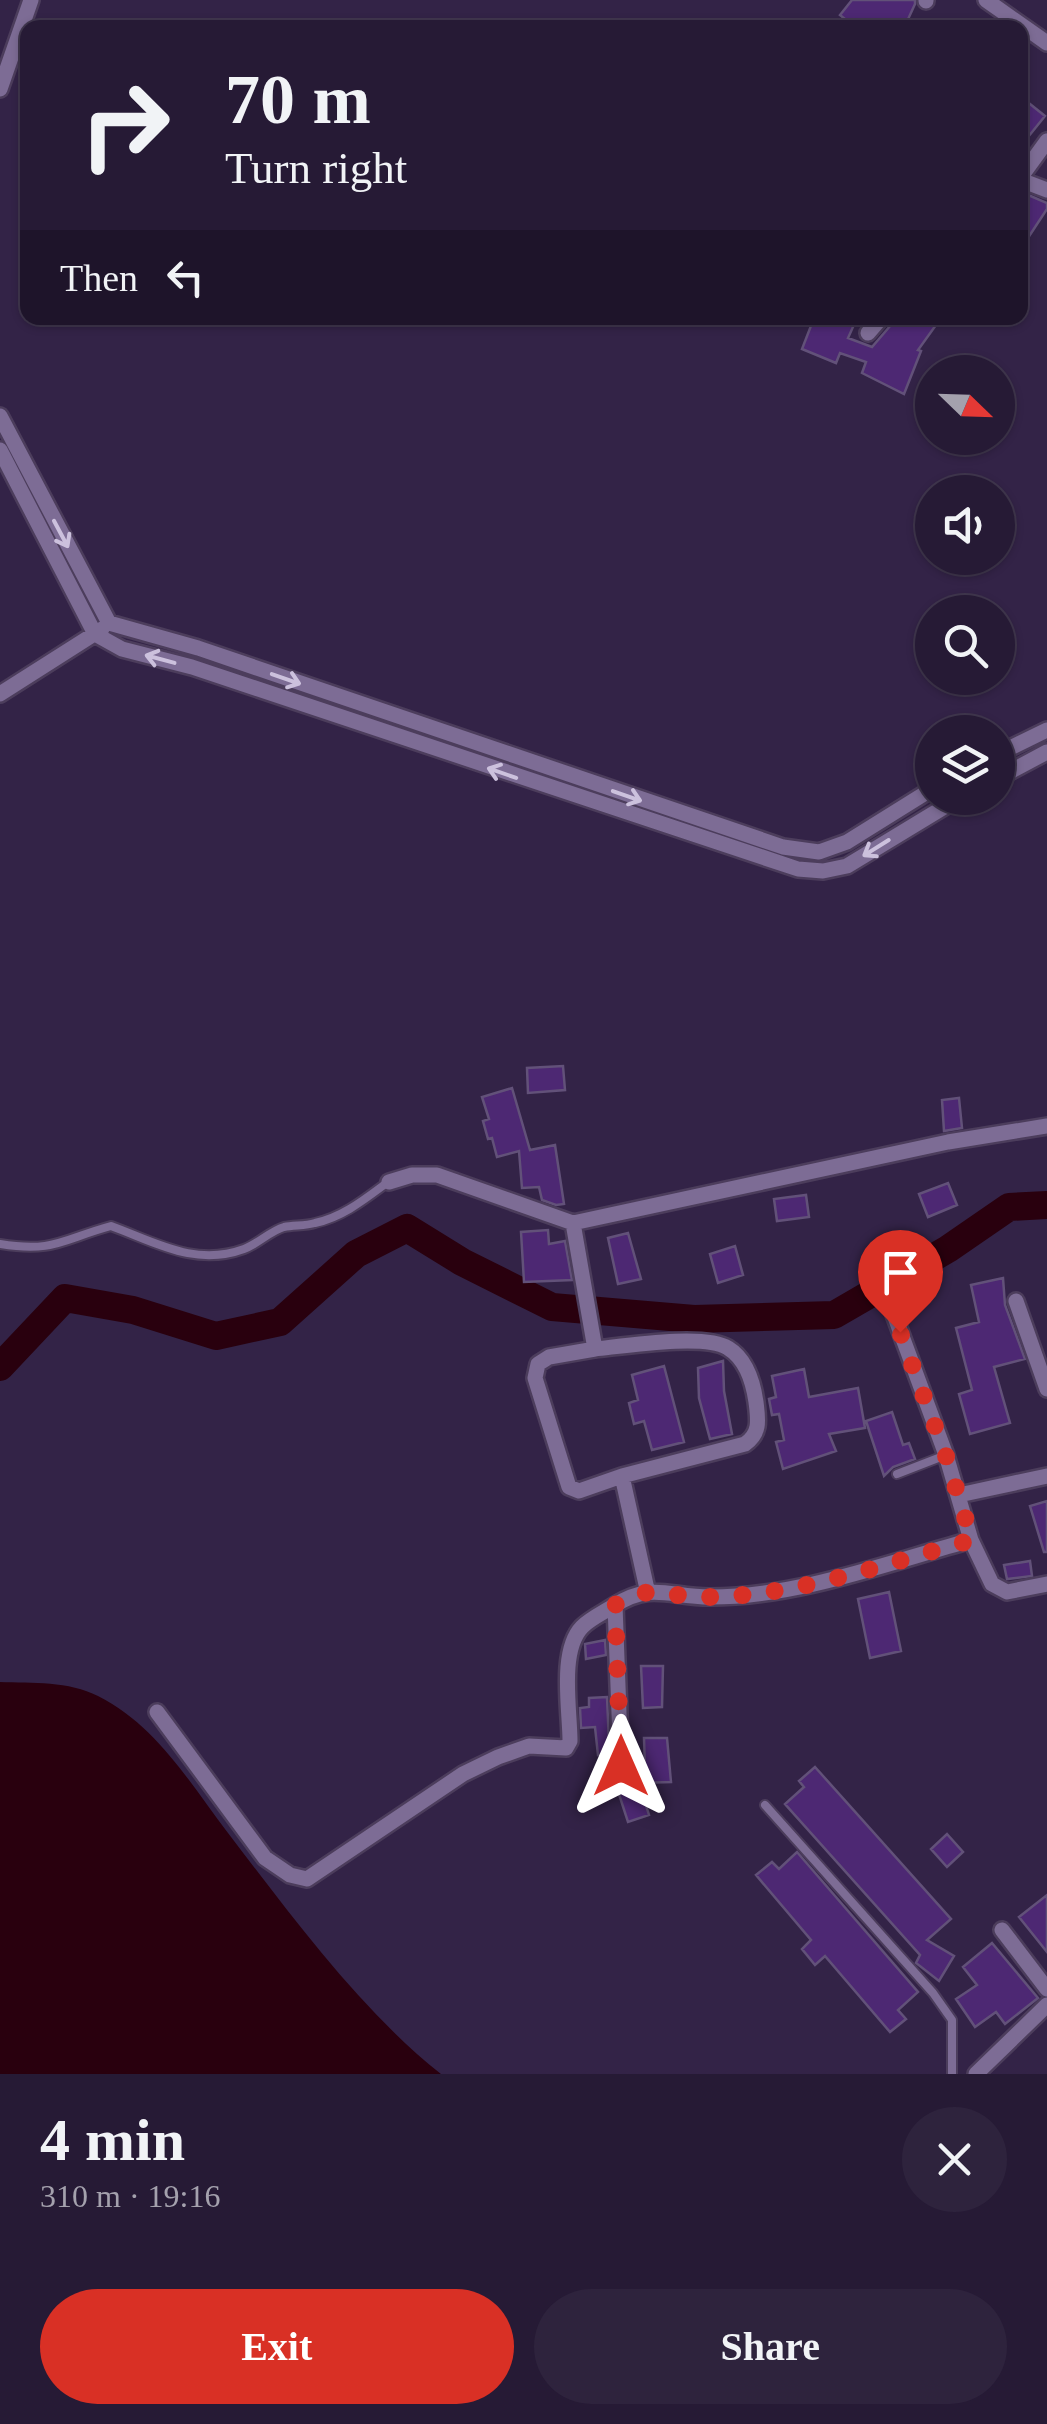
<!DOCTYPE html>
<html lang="en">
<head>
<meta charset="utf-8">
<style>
	:root { --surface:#261a35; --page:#2e233d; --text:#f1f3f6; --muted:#a4a1ad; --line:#423850; --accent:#d93025 }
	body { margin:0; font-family:Georgia,serif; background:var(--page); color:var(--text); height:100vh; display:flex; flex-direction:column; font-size:38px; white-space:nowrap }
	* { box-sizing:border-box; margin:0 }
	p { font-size:32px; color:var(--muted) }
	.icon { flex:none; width:55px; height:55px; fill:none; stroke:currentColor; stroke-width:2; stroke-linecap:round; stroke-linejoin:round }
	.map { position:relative; height:2074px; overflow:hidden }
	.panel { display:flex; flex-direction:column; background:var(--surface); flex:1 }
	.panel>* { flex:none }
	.hud { position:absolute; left:20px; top:20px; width:1008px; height:305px; border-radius:20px; box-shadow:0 2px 8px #0004,0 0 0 2px var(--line); background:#261a35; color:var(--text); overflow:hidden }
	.needle { width:65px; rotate:113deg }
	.fabs { position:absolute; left:915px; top:355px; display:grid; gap:20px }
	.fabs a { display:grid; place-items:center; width:100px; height:100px; border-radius:50%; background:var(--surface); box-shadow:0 2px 8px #0004,0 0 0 2px var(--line); font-size:50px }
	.pin { position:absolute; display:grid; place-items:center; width:85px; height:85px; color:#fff; margin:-102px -42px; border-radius:50% 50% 50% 0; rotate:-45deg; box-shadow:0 0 10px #0007 }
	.pin .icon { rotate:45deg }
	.me { position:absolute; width:110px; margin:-55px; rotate:0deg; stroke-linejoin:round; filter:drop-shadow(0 0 8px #0008) }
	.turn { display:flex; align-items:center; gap:35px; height:210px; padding:0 40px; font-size:45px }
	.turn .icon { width:130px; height:130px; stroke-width:2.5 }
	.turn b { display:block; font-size:70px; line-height:85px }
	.then { display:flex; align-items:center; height:95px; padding:0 40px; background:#0003; gap:20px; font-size:38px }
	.round { display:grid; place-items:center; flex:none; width:105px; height:105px; border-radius:52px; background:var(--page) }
	.overview { display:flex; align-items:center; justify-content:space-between; height:170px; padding:0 40px }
	h1 { font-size:60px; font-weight:700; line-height:75px }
	.button { display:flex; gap:20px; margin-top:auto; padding:20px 40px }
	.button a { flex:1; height:115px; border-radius:60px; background:var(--accent); color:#fff; font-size:40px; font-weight:700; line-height:115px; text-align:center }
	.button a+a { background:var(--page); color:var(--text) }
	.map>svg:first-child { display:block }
	.water { fill:#29000e }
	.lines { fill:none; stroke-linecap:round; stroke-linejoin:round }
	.river { stroke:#29000e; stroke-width:28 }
	.building { fill:#4d2873; stroke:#625179; stroke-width:2.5 }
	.lane-casing { stroke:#4c3d5c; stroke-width:12 }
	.street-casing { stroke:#4c3d5c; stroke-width:20 }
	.lane { stroke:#7d6c95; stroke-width:8 }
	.street { stroke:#7d6c95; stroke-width:15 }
	.oneway { stroke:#ccc1dd }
	.route { stroke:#d93025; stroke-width:18; stroke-dasharray:0 32.4 }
</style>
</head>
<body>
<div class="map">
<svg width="1047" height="2074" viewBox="0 0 1047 2074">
	<rect width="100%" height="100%" fill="#332347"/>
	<path class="water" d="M0 1682C32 1683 69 1681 98 1696 156 1725 190 1783 228 1833 290 1914 361 2011 441 2074H0Z"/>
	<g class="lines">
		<path class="river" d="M0 1367 65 1298 133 1310 216 1336 280 1322 356 1254 407 1228 462 1262 552 1307 694 1319 834 1315 948 1249 1009 1207 1047 1205"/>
	</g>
	<path class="building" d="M852 0H915V4L904 28H856L840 15Z
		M1020 96 1045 116 1020 147Z
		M1026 194 1047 203V209L1020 250V203Z
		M814 318H857L848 338 872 347 897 318H941L918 350 921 351 904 394 862 373 866 362 840 353 836 363 802 349Z
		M563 1066 565 1090 528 1093 527 1068Z
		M512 1088 530 1150 555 1145 564 1204 556 1205 542 1200 539 1187 522 1188 519 1151 497 1157 492 1138 488 1139 483 1121 489 1119 482 1097Z
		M959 1098 962 1128 944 1131 942 1100Z
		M948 1183 957 1205 928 1217 919 1194Z
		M806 1195 809 1217 777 1221 774 1199Z
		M548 1230 549 1244 565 1241 572 1280 524 1282 521 1232Z
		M628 1233 641 1279 618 1284 608 1238Z
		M735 1246 743 1275 718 1283 710 1254Z
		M1003 1278 1005 1305 1025 1359 994 1367 1010 1423 970 1434 959 1394 972 1390 956 1328 979 1322 971 1285Z
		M723 1361 724 1391 732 1434 710 1439 699 1398 698 1368Z
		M664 1366 684 1442 652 1450 644 1421 634 1424 629 1403 638 1400 632 1375Z
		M804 1369 809 1397 858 1388 865 1428 829 1434 836 1451 783 1469 776 1442 784 1440 779 1414 772 1415 769 1399 776 1397 772 1376Z
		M892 1412 903 1445 909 1443 915 1459 893 1467 884 1476 866 1421Z
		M1047 1501V1552H1044L1030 1506Z
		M1030 1561 1032 1576 1007 1579 1004 1565Z
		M889 1592 901 1651 870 1658 858 1599Z
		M605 1640 606 1655 586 1659 585 1644Z
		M641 1666H663L662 1707 643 1708Z
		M607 1697 610 1767 615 1776 622 1778 631 1771 645 1769 644 1738H667L671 1782 639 1783 649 1815 628 1822 617 1788 607 1789 604 1754 598 1755 595 1727 581 1728 580 1708 589 1707V1698Z
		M815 1767 951 1919 927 1940 954 1956 939 1981 916 1963 920 1955 785 1804 804 1787 799 1781Z
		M947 1834 963 1852 947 1867 931 1849Z
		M797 1852 918 1992 898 2010 906 2019 890 2032 825 1956 815 1965 802 1949 811 1940 756 1875 772 1862 779 1869Z
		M1047 1895V1952L1019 1917Z
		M992 1943 1038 1998 1005 2024 996 2012 975 2027 956 1999 977 1985 963 1967Z"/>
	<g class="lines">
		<g class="lane-casing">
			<path id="lane" d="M0 1244C54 1253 63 1239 111 1226 155 1242 195 1267 244 1249 258 1244 270 1231 284 1227 294 1225 305 1226 315 1223 343 1217 365 1199 388 1182
				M897 1474 946 1455
				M765 1805 933 1993 952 2020V2074"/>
		</g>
		<g class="street-casing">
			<path id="street" d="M986 0 1047 43
				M926 1V0
				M0 89 31 0
				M1020 178 1047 141
				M1020 183 1026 182 1047 190
				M868 333 881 318
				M0 416 109 623 198 648 783 847 819 852 847 842 932 789
				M0 450 95 634 122 649 192 667 798 869 823 871 847 866 959 798
				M0 694 102 629
				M998 754 1047 730
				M998 778 1047 752
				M389 1182 412 1175H437L573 1223
				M889 1301 946 1455 971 1540 992 1584 1007 1592 1047 1584
				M1016 1301 1047 1389
				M595 1349C624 1346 705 1333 728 1348 746 1359 753 1381 756 1402 758 1419 761 1433 745 1444L622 1476 579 1491 569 1487 535 1378 538 1364 549 1357 595 1349 573 1223 948 1142 1047 1126
				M622 1476 647 1589
				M959 1495 1047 1476
				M157 1712 265 1858 290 1875 307 1879 463 1774 498 1757 529 1746 566 1748 570 1741C570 1710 559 1651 582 1627 591 1618 605 1612 615 1605
				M621 1767 615 1605C652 1582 669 1597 710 1597 798 1597 887 1563 971 1540
				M1002 1930 1047 1989
				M976 2074 1047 2005"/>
		</g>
		<use href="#lane" class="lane"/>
		<use href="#street" class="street"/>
	</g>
	<defs><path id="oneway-shaft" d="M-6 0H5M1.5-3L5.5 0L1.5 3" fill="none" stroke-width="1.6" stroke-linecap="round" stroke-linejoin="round" transform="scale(2.5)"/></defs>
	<g class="oneway">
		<use href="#oneway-shaft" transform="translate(61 534) rotate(62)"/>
		<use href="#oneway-shaft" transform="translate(160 659) rotate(-165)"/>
		<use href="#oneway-shaft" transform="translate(286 679) rotate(19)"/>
		<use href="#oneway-shaft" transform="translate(502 773) rotate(-161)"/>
		<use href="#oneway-shaft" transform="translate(627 796) rotate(19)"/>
		<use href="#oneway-shaft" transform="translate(876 848) rotate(148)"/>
	</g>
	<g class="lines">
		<path class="route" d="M621 1766 615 1605C651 1582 664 1597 703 1597 795 1597 884 1564 972 1540L946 1456 900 1332"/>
	</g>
</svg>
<div class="fabs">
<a><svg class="needle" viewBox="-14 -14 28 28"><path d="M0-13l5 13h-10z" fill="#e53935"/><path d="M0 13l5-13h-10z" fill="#a4a1ad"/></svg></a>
<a><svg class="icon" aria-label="sound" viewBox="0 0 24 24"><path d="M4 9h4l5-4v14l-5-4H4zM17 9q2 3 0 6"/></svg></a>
<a><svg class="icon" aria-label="search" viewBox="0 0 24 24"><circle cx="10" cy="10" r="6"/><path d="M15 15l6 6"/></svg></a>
<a><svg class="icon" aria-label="layers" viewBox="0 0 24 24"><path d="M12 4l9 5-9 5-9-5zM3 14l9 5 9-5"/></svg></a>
</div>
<div class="pin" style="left:900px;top:1332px;background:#d93025"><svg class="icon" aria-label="arrive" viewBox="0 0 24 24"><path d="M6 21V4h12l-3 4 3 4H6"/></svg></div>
<svg class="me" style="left:621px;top:1766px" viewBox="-20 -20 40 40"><path d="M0-17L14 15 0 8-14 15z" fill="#d93025" stroke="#fff" stroke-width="4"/></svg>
<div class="hud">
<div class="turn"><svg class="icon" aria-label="right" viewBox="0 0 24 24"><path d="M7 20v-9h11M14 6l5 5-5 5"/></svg><div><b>70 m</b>Turn right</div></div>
<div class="then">Then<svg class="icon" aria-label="left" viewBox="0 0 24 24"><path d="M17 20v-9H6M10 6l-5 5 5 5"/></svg></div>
</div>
</div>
<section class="panel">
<div class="overview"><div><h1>4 min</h1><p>310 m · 19:16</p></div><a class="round"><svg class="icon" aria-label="close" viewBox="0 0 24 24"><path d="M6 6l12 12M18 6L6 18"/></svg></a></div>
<div class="button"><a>Exit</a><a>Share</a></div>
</section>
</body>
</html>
